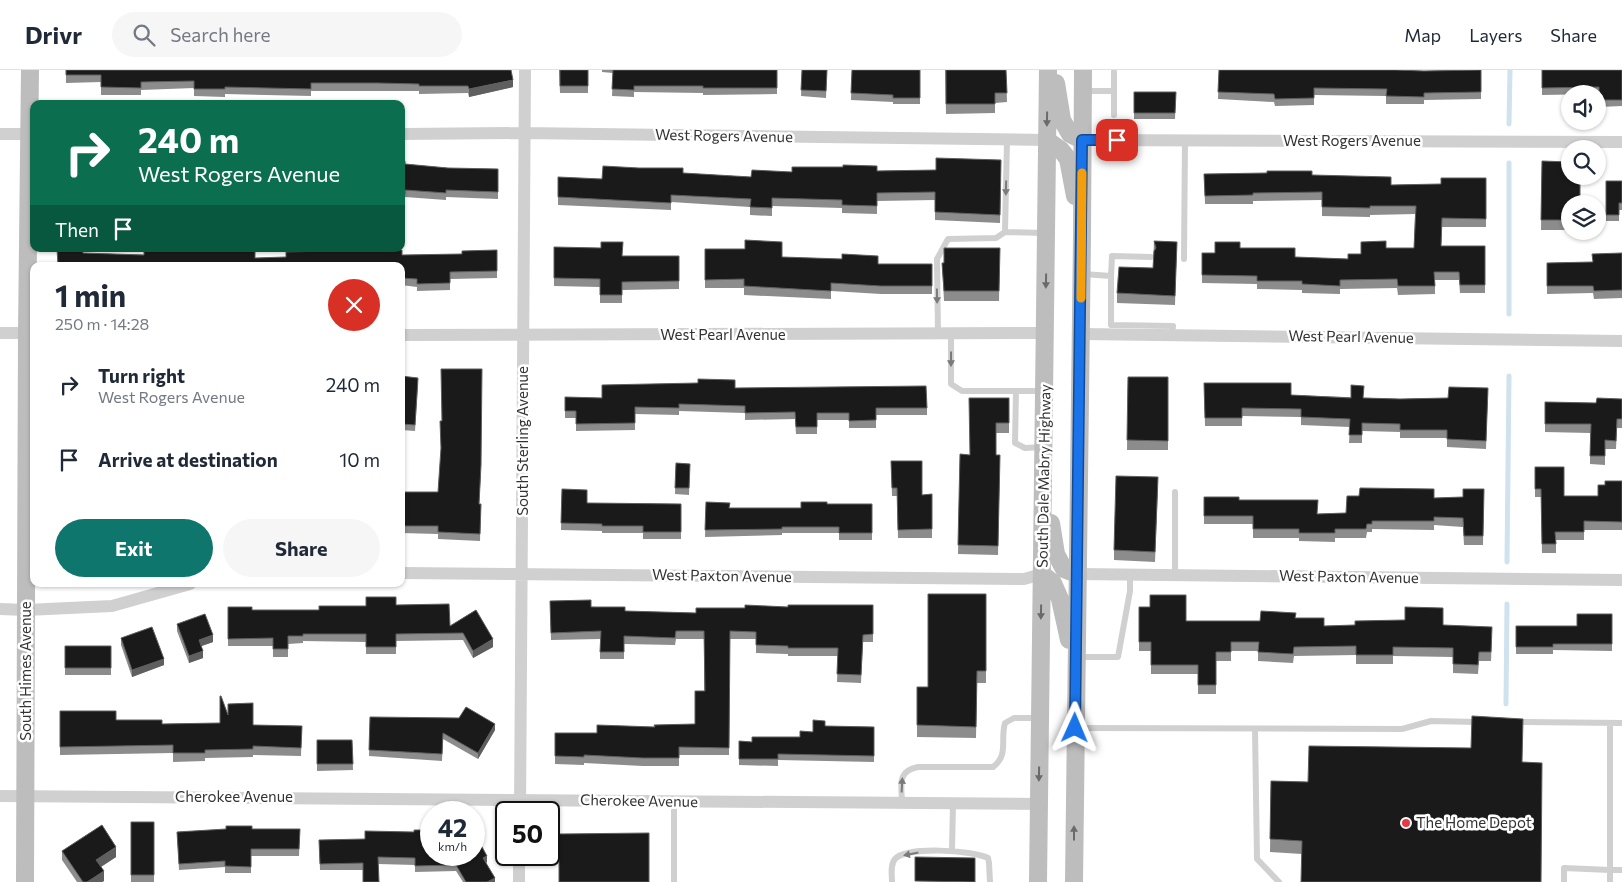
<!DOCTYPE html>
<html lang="en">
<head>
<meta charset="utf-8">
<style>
	:root { --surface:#fff; --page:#f6f6f7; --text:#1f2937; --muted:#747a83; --line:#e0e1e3; --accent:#0f766e }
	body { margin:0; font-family:Commissioner,sans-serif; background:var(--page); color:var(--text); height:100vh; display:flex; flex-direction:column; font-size:19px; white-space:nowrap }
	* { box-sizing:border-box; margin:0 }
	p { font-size:16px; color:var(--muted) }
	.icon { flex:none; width:28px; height:28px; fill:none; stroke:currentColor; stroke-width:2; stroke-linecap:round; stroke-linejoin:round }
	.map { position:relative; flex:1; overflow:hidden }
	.sheet { position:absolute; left:30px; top:192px; width:375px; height:325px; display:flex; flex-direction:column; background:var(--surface); border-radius:10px; box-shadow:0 1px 4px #0004 }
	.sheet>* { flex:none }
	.guide { position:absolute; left:30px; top:30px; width:375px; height:152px; border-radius:10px; box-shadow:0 1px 4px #0004; background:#0b6e4f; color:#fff; overflow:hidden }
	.fabs { position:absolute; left:1561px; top:15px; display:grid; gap:10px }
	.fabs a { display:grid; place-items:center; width:45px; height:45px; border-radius:50%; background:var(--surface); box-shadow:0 1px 4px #0004; font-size:25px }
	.speed { position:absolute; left:420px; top:731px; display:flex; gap:10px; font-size:25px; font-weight:700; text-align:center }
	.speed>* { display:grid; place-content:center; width:65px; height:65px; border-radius:50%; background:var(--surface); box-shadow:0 1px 4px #0004; line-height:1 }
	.speed small { font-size:12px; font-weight:400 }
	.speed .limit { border:2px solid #111; border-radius:8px; background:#fff; color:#111 }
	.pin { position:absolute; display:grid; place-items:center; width:42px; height:42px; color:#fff; margin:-21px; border-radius:10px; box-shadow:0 2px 8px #0006 }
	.me { position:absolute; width:55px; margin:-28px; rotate:1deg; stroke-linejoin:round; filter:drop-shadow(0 0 4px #0008) }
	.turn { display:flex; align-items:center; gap:18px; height:105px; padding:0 25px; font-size:22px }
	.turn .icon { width:65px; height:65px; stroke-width:2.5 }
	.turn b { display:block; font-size:35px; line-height:42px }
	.then { display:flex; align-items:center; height:48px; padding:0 25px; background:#0003; gap:10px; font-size:19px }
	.round { display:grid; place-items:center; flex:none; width:52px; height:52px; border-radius:26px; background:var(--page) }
	.overview { display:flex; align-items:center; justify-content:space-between; height:85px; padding:0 25px }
	h1 { font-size:30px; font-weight:700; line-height:38px }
	.primary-button { display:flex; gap:10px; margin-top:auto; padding:10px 25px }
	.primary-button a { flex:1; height:58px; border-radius:30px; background:var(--accent); color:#fff; font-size:20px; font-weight:700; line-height:58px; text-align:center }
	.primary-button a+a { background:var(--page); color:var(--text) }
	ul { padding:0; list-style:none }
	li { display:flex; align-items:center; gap:15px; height:75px; padding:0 25px }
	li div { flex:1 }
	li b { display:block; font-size:19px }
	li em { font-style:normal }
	header { display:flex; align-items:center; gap:30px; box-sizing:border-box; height:70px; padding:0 25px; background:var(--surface); border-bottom:1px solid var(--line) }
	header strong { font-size:24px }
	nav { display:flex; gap:28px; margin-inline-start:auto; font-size:18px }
	.search { width:350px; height:45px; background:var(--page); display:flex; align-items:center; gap:12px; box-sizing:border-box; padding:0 18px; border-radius:28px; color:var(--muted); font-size:19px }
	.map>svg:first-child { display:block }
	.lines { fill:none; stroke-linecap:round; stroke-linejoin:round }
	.stream { stroke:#cfe2ee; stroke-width:5 }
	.lane { stroke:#d0d0d0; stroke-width:6 }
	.street { stroke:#d0d0d0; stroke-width:12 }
	.secondary { stroke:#bdbdbd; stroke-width:18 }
	.wall { fill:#8c8c8c }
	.shaded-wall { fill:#5f5f5f }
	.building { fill:#1a1a1a; stroke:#5f5f5f }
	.oneway { fill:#6a6a6a }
	.oneway2 { fill:#7a7a7a }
	.route-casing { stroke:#114b97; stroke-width:12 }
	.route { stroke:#1a73e8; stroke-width:9 }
	.slow { stroke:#f59e0b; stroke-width:9 }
	.poi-dot { fill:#e63946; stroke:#fff; stroke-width:2 }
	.labels { text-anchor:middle; stroke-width:5; stroke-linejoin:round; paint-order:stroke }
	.street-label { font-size:15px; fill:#333; stroke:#fff }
	.poi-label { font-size:15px; fill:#333; stroke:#fff; text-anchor:start }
</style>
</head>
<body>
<header>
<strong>Drivr</strong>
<div class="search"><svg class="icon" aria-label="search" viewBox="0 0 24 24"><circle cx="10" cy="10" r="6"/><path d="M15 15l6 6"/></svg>Search here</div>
<nav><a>Map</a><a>Layers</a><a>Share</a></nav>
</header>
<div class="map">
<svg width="1622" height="812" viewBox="0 0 1622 812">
	<rect width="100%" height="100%" fill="#fff"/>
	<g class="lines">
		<path class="stream" d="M1509 54 1510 0
			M1509 244V93
			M1507 492 1509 306
			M1506 634 1507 534"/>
		<path class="lane" d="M1084 21H1114V2
			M1114 21V45
			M1005 162 1045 163
			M1184 189 1185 70
			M1083 204 1111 206 1112 186 1151 187
			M1111 206V255L1173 256 1172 265
			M938 264 937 189 948 169 996 168 1005 162 1007 70
			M951 264V314L962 321H1044
			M1016 321 1015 373 1025 378 1043 377
			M1175 422V505
			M1077 587H1118L1130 521V505
			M1516 652 1622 653
			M1077 658 1402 659 1431 651 1478 652
			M1255 659 1257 789 1279 812
			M674 731V812
			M902 734C902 716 896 701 918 697H993C1009 685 1000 670 1005 653L1014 648H1038
			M952 780 953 734
			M892 812C892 805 890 795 895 789 906 776 973 780 988 788L989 793 990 812
			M1564 812V798L1610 800V653
			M1610 812V800H1622"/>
		<path class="street" d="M0 64H34
			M401 64 524 63 1047 70
			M1082 70 1622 72
			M0 263H34
			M1081 264 1622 271
			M401 265 1046 263
			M401 503 1024 509 1042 504
			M1077 504 1622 510
			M0 539 26 540 112 536 190 514
			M0 726 1039 734
			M520 742 525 0
			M519 812V785"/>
		<path class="secondary" d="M1056 13 1062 50 1070 64 1082 70
			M1047 70 1061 80 1068 89 1075 126
			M1051 453 1056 484 1064 499 1077 504
			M1042 504 1053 513 1060 529 1069 570
			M25 812 27 263 30 0
			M1038 812 1048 0
			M1074 812 1082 166 1083 0"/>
	</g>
	<path class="wall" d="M66 0 513 17 469 27 468 23 419 24V21H311V26L225 24V27L194 26V18L141 20V25H101V12L66 13Z
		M559 0H588V23H560Z
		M602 0H777V24L703 25V23L634 22V27L612 26 613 3 602 2Z
		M802 0H827L826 28 801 26Z
		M852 0H920V34H893V32L851 30Z
		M945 0H1006L1007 32 995 33V43L946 44Z
		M1219 0 1424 1 1481 0V29L1424 30V34H1386V26L1314 25V35L1275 36 1274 32 1218 29Z
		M1542 0H1622V36L1599 37V24H1598L1542 25Z
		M1134 22H1176L1175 49H1134Z
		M1001 90 1000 153 935 150V130L877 131V144L842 143V138L772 136V146L750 145V137L671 132V140L558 135V127L602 109 683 103 751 107 792 102 936 100Z
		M401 91 405 94 448 98 498 99V129L446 127V130L405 127V131H401Z
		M1542 91 1570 134V160H1541Z
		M1204 104 1312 105 1391 115 1441 114 1486 108V157H1442L1441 176H1485V223H1460L1459 210H1435V224L1398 225 1397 218 1340 219V224L1302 223V220L1257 219V214L1202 213V183H1215L1240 178 1295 187 1348 189 1361 184 1386 178H1414L1415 144 1370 145V147L1322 146V130L1253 131V134H1205Z
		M1606 111H1622V140H1619V151H1606Z
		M1154 171 1177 172 1175 235 1117 233V223L1153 198Z
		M554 177 622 186H679V219L622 220V233H600V217L554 216Z
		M1000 178 999 231H944L942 193Z
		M705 179 782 187 878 194H932V224H881L831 221V229L744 225V218H705Z
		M497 180V208L450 209V220L417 221V217L401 215V196L83 183 255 188 462 184Z
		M1622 183V228L1594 229 1593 223 1547 224V193L1592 192Z
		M401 306 418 314 415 361 401 360Z
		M1128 307H1168V380H1127Z
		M698 313 735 318 927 338V345H876V358H849V350H817V364H796L795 349 745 350V343L679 341V345L635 344V360L576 361V348H565V327L602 328Z
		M1204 313 1291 325 1400 329 1448 328 1488 318 1486 379 1447 377V368H1400V362L1362 361V373H1349L1350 357 1301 355V347L1242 346V356H1205Z
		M1009 328V363H996V385H1000L998 485 958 484 960 384 970 385Z
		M1622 329V358H1617L1616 379H1605V395L1590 394V363L1545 362V332L1596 333Z
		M891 391 922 425 932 424V468H898L897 426H892Z
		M676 393 690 394 689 425 675 424Z
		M1535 397 1564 426H1598L1605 415 1622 411V460H1584V470H1556V483H1542L1541 427H1535Z
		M481 403 479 434H481L480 471 438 469V464L401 463V422H438Z
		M1158 417 1155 492 1114 490V480Z
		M562 419 587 433 681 434V469H643V463H602V461L561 460Z
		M1484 419 1483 475H1464L1463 457 1434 455V460L1372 459V462H1367L1366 468H1335V472L1299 471V468H1253V454H1204V427L1239 430 1318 444 1346 443 1434 428 1463 427Z
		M706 432 729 438H801L827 434H872V470H839V463H782V465L705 467Z
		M986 524V613H977L976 668 917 667V617H928Z
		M550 531 625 541 696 543 745 538 873 535V572H863L861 613 837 612 838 586H788V584L756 583V569H730L729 685H679V696H643L584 693V695L555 694V663H597L655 657 695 654 704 621V569H676L675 575 624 574V589H600V569L551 570Z
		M396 535 450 556 493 577 473 588 463 570 396 571V584H366V572L303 571V573L288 574V587H273V576H228V537L252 540H319Z
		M1139 537 1186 551H1260L1296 548 1324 556 1443 555 1492 566 1491 591H1479L1478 604 1453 603V587L1393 586V594H1356V585L1294 586 1293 593 1258 591V581H1231V591H1216V624H1198V604H1151V581H1139Z
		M1612 544V581L1553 580V584H1516V556H1577Z
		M177 554 213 572 201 576 203 588 189 593 177 561Z
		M121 568 164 595 132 607 121 575Z
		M65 576H111V605H65Z
		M60 641 116 650 162 654 220 653 228 644 253 655 302 656 301 686 253 685V687L205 688V691L173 692V683L60 685Z
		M370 647 495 660 478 689 443 669 442 691 369 686Z
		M1523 649 1302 784 1270 782 1271 711 1308 712 1471 678Z
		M825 656 874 657V692L778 690V696L739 695V671L752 672 800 667Z
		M317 670H352L353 700 317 701Z
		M131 752H154V812H131Z
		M252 759H300L299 786H251V803H225V797L179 800 177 762Z
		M319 770 487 792 486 793 495 812H463L456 801 415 802V795L378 794 363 800H320Z
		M62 781 116 787 101 797 104 811 102 812H77L62 790Z"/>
	<path class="shaded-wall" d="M513 10V17L469 27V19Z
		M213 565V572L199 577V570Z
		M493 569V577L473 588V581Z
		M203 581V588L189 593V586Z
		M164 589V595L132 607V600Z
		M495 654V660L478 689V683Z
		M116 777V787L96 800V790Z
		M487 786V792L483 795V788Z
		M104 801V811L102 812H87Z
		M495 808V812H487Z"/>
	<path class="building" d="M66 0H511L513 10 469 19 468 16H419V14L378 13H311V19L225 17V19H194V11L141 12V18L101 17V5H66Z
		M560 0H588V16H560Z
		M613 0H777V18H703V16H634V20L612 19Z
		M802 0H827L826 21 801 20Z
		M852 0H920V28H893V25L851 23Z
		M946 0H1006L1007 23H995V34H946Z
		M1219 0H1396L1424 1 1481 0V22L1424 23V27L1386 26 1387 19 1314 18V28L1275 29 1274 24 1218 22Z
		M1542 0H1622V30H1599V17L1542 18Z
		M1134 22H1176L1175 43H1134Z
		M936 88 1001 90 1000 145 935 142V122L877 123V136L842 135V130L772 128V138L750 137 751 129 671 125V133L558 127V107L602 109 603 96 639 98H683V103L751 107 752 100 792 102V97H843V95L877 96V101L936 100Z
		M401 91H405V94L448 98 498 99V122L446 120V123L405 120V124H401Z
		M1542 91 1570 92V106H1580V134H1570V150H1541Z
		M1267 101H1312V105L1391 107V115L1441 114V108H1486V149L1442 148 1441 176H1485V215H1460L1459 202H1434L1435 216H1398L1397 209 1340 210V216L1302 214V211H1257V206L1202 205V183H1215V172H1240V178H1295V187L1348 189V184H1361V172L1386 171V178H1414L1416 136H1370V138L1322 137V122L1253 123V125L1205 126 1204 104 1267 103Z
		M1606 111H1622V133H1619V145H1606Z
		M745 170 782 172V187L842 189V184L878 186V194H932V216H881L831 213V221L744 216V209L705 210V179H745Z
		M1154 171 1177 172 1175 226 1117 223 1119 197 1153 198 1154 181 1156 178Z
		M601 172H623L622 186H679V211L622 212V225H600V209L554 208V177L601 178Z
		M944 178H1000L999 221H944L942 193H944Z
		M57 179H82L83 183 144 185V179H255V188L286 187V182L329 181V179L378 181V179L402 180V185L462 184V181L497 180V201L450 202V213L417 214V209L401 208V196H58Z
		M1622 183V220L1594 221 1593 216H1547V193L1593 192 1592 184Z
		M441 299H482L481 395 479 434H481L480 464 438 462V456H401V422H438L441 378 440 351H442Z
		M401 306 418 308 415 355 401 354 402 330H401Z
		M1128 307H1168V371L1127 370Z
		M698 309 735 310V318L926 316 927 338H876V350L849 351V343H817V357H796L795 342 745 343V336L679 334V338L635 337V353L576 354V341H565V327L602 328V315L698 313Z
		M1204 313H1291V325L1351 328V315L1364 316 1363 328 1400 329 1448 328 1449 317 1488 318 1486 371 1447 369V360H1400V354L1362 353V365H1349L1350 349 1301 347V339L1242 338V348H1205Z
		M969 328H1009V353H996V385H1000L998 476 958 475 960 384 970 385Z
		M1597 328 1622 329V349H1617L1616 371 1605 370V386H1590L1591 354H1545V332L1596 333Z
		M891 391H922V425L932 424V459L898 460 897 418H892Z
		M676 393 690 394 689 418H675Z
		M1535 397H1564V426H1598V415H1605V411H1622V452L1584 451V462H1555L1556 474H1542L1541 419H1535Z
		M1116 406 1158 407 1155 482 1114 480Z
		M1360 418 1434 419V428L1463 427V419H1484L1483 466H1464L1463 448 1434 447V451H1372V454H1367L1366 459H1335V463H1299V459H1253V446H1204V427H1239V430H1318L1317 444 1346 443 1347 426H1359Z
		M562 419 587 420V433L681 434V462H643V456H602V454L561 453Z
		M706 432 730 433 729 438H801V432H827V434H872V463H839V457H782V459L705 460Z
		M928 524H986V601H977L976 657 917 655V617H928Z
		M1150 525H1186V551H1260L1261 541 1296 543 1295 548H1324V556L1355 555V551L1405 550V537L1443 538V555L1492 557 1491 582H1479L1478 595 1453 594V578L1393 577V585H1356V576L1294 577 1293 584 1258 582 1259 572H1231V582H1216V615H1198V595H1151V572H1139V537H1150Z
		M366 527H396V535L449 534 450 556 476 540 493 569 473 581 463 563 396 564V577H366V564H303V566H288V579H273V568L228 569V537H252V540H319V536H366Z
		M591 530V537H625V541L696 543V538H745V535L788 537V535H873V564L863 565 861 605 837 604 838 578H788V576L756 575V562L730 561 729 678 679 677V688H643L584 685V687L555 686V663H597V655L655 657 654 655 695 654V621H705L704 561H676L675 568 624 566V582H600L601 561 551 563 550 531Z
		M205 544 213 565 199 570 203 581 189 586 177 554Z
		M1577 544H1612V574H1553V577H1516V556H1577Z
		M152 557 164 589 132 600 121 568Z
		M65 576H111V598H65Z
		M220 626H221L228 645V634L253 633V655L302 656 301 678 253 676V679L205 680V683H173V675L60 677V641H116V650H162V654L220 653Z
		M466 637 495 654 478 683 443 663 442 684 369 680 370 647 459 648Z
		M1472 646 1523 649 1522 692 1542 693 1541 812H1301L1302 771 1270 769 1271 711 1308 712 1309 676 1471 678Z
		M813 650 825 651V656L874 657V686L778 684V689H739V671L752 672V667H800V661L813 662Z
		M317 670H352L353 694H317Z
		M131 752H154V805H131Z
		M102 755 116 777 96 790 104 801 87 812H83L62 781Z
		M226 756H252V759H300L299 779H251V797L225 796V791L179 794 177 762 226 759Z
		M414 760H431V785H474V767L476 766 487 786 483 788 495 808 487 812H466L456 795 415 796V788L378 787 379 812H363V793L320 794 319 770 365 769V761L414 762Z
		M649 763V812H559V764Z
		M915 787 975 788V812L915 811Z"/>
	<defs><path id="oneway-solid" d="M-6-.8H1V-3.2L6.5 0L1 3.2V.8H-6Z" transform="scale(1.25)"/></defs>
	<g class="oneway">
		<use href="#oneway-solid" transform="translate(1047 49) rotate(91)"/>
		<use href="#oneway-solid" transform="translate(1046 211) rotate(91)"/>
		<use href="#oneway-solid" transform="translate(1041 542) rotate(91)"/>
		<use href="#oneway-solid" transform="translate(1039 704) rotate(91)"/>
		<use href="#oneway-solid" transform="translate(1074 763) rotate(-90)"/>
	</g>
	<g class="oneway2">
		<use href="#oneway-solid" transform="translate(1006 118) rotate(91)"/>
		<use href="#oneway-solid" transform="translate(937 226) rotate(89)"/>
		<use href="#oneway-solid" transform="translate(951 289) rotate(90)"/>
		<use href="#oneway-solid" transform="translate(902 715) rotate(-87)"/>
		<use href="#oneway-solid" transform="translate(911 784) rotate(169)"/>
	</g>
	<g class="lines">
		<g class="route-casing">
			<path id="route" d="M1075 658 1082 70H1117"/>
		</g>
		<use href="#route" class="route"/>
		<path class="slow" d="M1081 228 1082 103"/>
	</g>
	<circle class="poi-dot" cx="1406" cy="753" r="5"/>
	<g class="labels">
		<g class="street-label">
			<text transform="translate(724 66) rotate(1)" y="5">West Rogers Avenue</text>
			<text x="1352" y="76">West Rogers Avenue</text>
			<text x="723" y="270">West Pearl Avenue</text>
			<text transform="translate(1351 267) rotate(1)" y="5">West Pearl Avenue</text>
			<text transform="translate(523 371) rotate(-90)" y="5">South Sterling Avenue</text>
			<text transform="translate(1044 406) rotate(-89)" y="5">South Dale Mabry Highway</text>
			<text transform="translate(722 506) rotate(1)" y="5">West Paxton Avenue</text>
			<text transform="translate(1349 507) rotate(1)" y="5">West Paxton Avenue</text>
			<text transform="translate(26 601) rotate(-90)" y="5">South Himes Avenue</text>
			<text x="234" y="732">Cherokee Avenue</text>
			<text transform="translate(639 731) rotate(1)" y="5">Cherokee Avenue</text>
		</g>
		<g class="poi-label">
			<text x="1416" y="758">The Home Depot</text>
		</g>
	</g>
</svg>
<div class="fabs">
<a><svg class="icon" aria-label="sound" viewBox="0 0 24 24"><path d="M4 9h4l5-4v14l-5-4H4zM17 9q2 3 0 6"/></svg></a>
<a><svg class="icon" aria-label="search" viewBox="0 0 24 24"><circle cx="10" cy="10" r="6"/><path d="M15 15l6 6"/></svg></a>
<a><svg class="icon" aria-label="layers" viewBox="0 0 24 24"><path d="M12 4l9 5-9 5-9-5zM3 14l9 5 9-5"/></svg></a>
</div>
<div class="speed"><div>42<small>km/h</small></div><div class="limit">50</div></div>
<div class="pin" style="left:1117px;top:70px;background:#d93025"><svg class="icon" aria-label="arrive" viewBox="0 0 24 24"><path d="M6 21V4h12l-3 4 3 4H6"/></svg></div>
<svg class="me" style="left:1075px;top:658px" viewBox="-20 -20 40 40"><path d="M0-17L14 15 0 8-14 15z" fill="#1a73e8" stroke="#fff" stroke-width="4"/></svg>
<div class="guide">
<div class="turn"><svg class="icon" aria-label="right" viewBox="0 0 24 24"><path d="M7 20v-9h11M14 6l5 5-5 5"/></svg><div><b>240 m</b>West Rogers Avenue</div></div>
<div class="then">Then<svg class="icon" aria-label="arrive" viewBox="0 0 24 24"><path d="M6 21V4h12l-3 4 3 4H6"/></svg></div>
</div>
<section class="sheet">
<div class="overview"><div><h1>1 min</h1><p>250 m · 14:28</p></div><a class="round" style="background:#d93025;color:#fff"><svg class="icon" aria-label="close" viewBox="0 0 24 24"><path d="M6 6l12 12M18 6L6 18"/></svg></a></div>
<ul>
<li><svg class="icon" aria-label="right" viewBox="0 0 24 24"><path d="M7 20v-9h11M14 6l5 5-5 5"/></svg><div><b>Turn right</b><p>West Rogers Avenue</p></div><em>240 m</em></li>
<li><svg class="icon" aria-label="arrive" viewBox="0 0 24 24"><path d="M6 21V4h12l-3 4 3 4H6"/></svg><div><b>Arrive at destination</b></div><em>10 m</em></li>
</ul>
<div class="primary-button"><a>Exit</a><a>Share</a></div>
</section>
</div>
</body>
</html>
